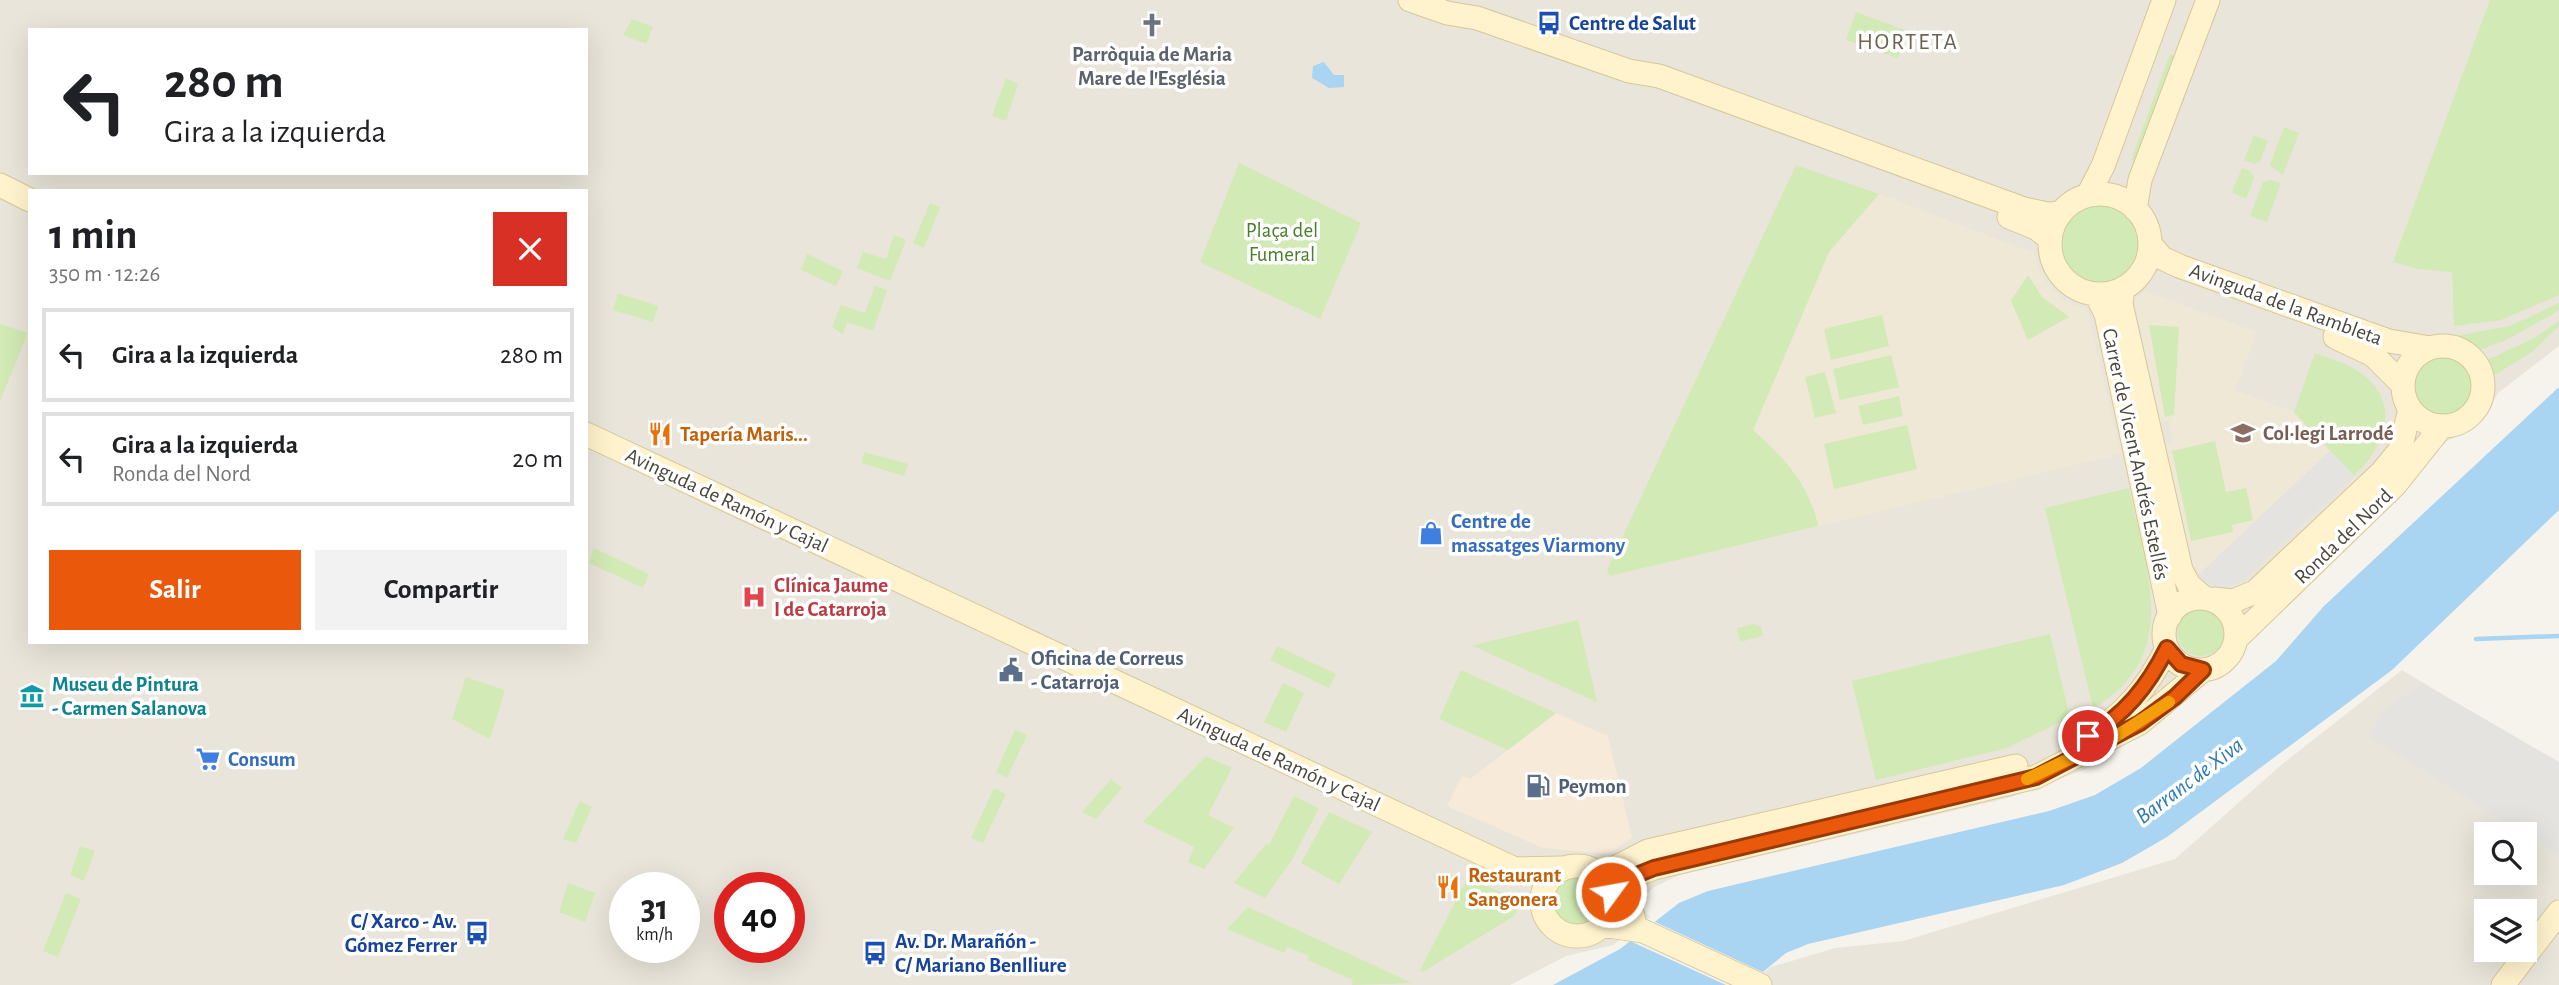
<!DOCTYPE html>
<html lang="es">
<head>
<meta charset="utf-8">
<style>
	:root { --surface:#fff; --page:#f2f2f2; --text:#202124; --muted:#757577; --line:#e0e0e0; --accent:#ea580c }
	body { margin:0; font-family:"Alegreya Sans",sans-serif; background:var(--page); color:var(--text); height:100vh; display:flex; flex-direction:column; font-size:26px; white-space:nowrap }
	* { box-sizing:border-box; margin:0 }
	p { font-size:23px; color:var(--muted) }
	.icon { flex:none; width:38px; height:38px; fill:none; stroke:currentColor; stroke-width:2; stroke-linecap:round; stroke-linejoin:round }
	.map { position:relative; flex:1; overflow:hidden }
	.details { position:absolute; left:28px; top:189px; width:560px; height:455px; display:flex; flex-direction:column; background:var(--surface); border-radius:0px; box-shadow:0 7px 28px #0002 }
	.details>* { flex:none }
	.top-card { position:absolute; left:28px; top:28px; width:560px; height:147px; border-radius:0px; box-shadow:0 7px 28px #0002; background:#fff; color:var(--text); overflow:hidden }
	.buttons { position:absolute; left:2474px; top:822px; display:grid; gap:14px }
	.buttons a { display:grid; place-items:center; width:63px; height:63px; border-radius:0px; background:var(--surface); box-shadow:0 7px 28px #0002; font-size:35px }
	.speed { position:absolute; left:609px; top:872px; display:flex; gap:14px; font-size:35px; font-weight:700; text-align:center }
	.speed>* { display:grid; place-content:center; width:91px; height:91px; border-radius:50%; background:var(--surface); box-shadow:0 7px 28px #0002; line-height:1 }
	.speed small { font-size:18px; font-weight:400 }
	.speed .limit { border:10px solid #d22; background:#fff; color:#111 }
	.pin { position:absolute; display:grid; place-items:center; width:60px; height:60px; color:#fff; margin:-30px; border:4px solid #fff; border-radius:50%; box-shadow:0 2px 7px #0007 }
	.me { position:absolute; width:77px; margin:-38px; rotate:58deg; stroke-linejoin:round; filter:drop-shadow(0 0 5px #0008) }
	.turn { display:flex; align-items:center; gap:24px; height:147px; padding:0 21px; font-size:32px }
	.turn .icon { width:91px; height:91px; stroke-width:2.5 }
	.turn b { display:block; font-size:49px; line-height:60px }
	.round { display:grid; place-items:center; flex:none; width:74px; height:74px; border-radius:0px; background:var(--page) }
	.summary { display:flex; align-items:center; justify-content:space-between; height:119px; padding:0 21px }
	h1 { font-size:42px; font-weight:700; line-height:52px }
	.action { display:flex; gap:14px; margin-top:auto; padding:14px 21px }
	.action a { flex:1; height:80px; border-radius:0px; background:var(--accent); color:#fff; font-size:28px; font-weight:700; line-height:80px; text-align:center }
	.action a+a { background:var(--page); color:var(--text) }
	ul { padding:0; list-style:none }
	li { display:flex; align-items:center; gap:21px; height:94px; margin:0 14px 10px; padding:0 7px; border:4px solid var(--line); border-radius:0px }
	li div { flex:1 }
	li b { display:block; font-size:26px }
	li em { font-style:normal }
	.map>svg:first-child { display:block }
	.residential { fill:#eae5da; fill-rule:evenodd }
	.commercial { fill:#f7ead8 }
	.education { fill:#efe8d6 }
	.green { fill:#d2eab5 }
	.parking { fill:#e5e3e0 }
	.water { fill:#a9d4f2 }
	.pier { fill:#f6f3ec }
	.lines { fill:none; stroke-linecap:round; stroke-linejoin:round }
	.stream { stroke:#a9d4f2; stroke-width:4.5 }
	.secondary-casing { stroke:#d6c79b; stroke-width:25 }
	.secondary { stroke:#fff3cd; stroke-width:23 }
	.route-casing { stroke:#983908; stroke-width:18 }
	.route { stroke:#ea580c; stroke-width:12 }
	.slow { stroke:#f59e0b; stroke-width:12 }
	.labels { text-anchor:middle; stroke-width:7; stroke-linejoin:round; paint-order:stroke }
	.transit-label { font-size:21px; font-weight:bold; fill:#164399; stroke:#fff; text-anchor:start }
	.worship-label { font-size:21px; font-weight:bold; fill:#5b616d; stroke:#fff }
	.park-label { font-size:21px; fill:#4a7f2a; stroke:#fff }
	.street-label { font-size:21px; fill:#4b4439; stroke:#fff }
	.education-label { font-size:21px; font-weight:bold; fill:#785e54; stroke:#fff; text-anchor:start }
	.food-label { font-size:21px; font-weight:bold; fill:#c56008; stroke:#fff; text-anchor:start }
	.shop-label { font-size:21px; font-weight:bold; fill:#366cbe; stroke:#fff; text-anchor:start }
	.health-label { font-size:21px; font-weight:bold; fill:#be3a42; stroke:#fff; text-anchor:start }
	.service-label { font-size:21px; font-weight:bold; fill:#4e5e75; stroke:#fff; text-anchor:start }
	.culture-label { font-size:21px; font-weight:bold; fill:#0d838f; stroke:#fff; text-anchor:start }
	.neighbourhood-label { font-size:23px; letter-spacing:2px; fill:#6e6250; stroke:#fff }
	.water-label { font-size:23px; font-style:italic; fill:#2e7ab2; stroke:#fff }
</style>
</head>
<body>
<div class="map">
<svg width="2559" height="985" viewBox="0 0 2559 985">
	<rect width="100%" height="100%" fill="#f6f3ec"/>
	<path class="residential" d="M0 0H2559V346L2498 393 2486 413 2466 432 2447 441 2246 643 2162 718 2086 769 2012 797 1680 875 1654 887 1643 897 1642 907 1650 917 1613 945 1566 956 1510 985H0ZM30 30H586V173H30ZM30 191H586V642H30ZM625 887H684V947H625ZM730 887H789V947H730Z
		M2402 670 2559 765V985H1747L1771 967 1835 948 1903 941 2175 859 2280 766ZM2487 835H2525V873H2487ZM2487 912H2525V950H2487Z"/>
	<path class="commercial" d="M1556 713 1608 736 1632 838 1609 854 1543 848 1447 806 1462 776 1470 779Z"/>
	<path class="education" d="M1879 194 2034 253 2039 269 2050 288 2066 302 2087 309 2121 454 1818 526 1815 513 1797 476 1753 430 1829 252Z
		M2145 291 2257 332 2235 390 2294 412 2330 451 2197 576 2191 562 2165 445 2174 442 2169 421 2160 422 2134 300Z"/>
	<path class="green" d="M2490 0H2559V295L2501 320 2454 326 2452 272 2418 269 2393 262Z
		M1856 12 1908 31 1898 58 1846 40Z
		M632 19 653 27 646 44 623 35Z
		M2170 54 2176 57 2138 162 2131 160Z
		M1006 78 1018 84 1006 121 992 116Z
		M2284 127 2299 133 2283 175 2270 165Z
		M2254 135 2268 141 2260 161 2254 164 2244 160Z
		M1239 163 1361 223 1320 319 1200 262Z
		M1796 165 1879 194 1829 252 1753 430C1783 456 1810 486 1818 526L1610 576 1607 570Z
		M2242 168 2251 172 2254 178 2246 199 2232 192Z
		M2270 180 2281 183 2267 222 2250 216 2263 182Z
		M930 203 940 207 924 248 913 243Z
		M2060 244a40 40 0 1 1 80 0a40 40 0 1 1-80 0Z
		M894 235 906 240 890 281 857 268 863 252 886 259Z
		M807 254 843 271 836 286 801 270Z
		M2028 275 2042 297 2069 317 2028 340 2011 301Z
		M875 286 887 290 873 331 847 322 843 334 832 327 841 305 865 313Z
		M618 293 658 306 653 322 613 310Z
		M2559 303V310L2555 313 2504 341 2482 349 2450 337 2510 326Z
		M1882 315 1889 346 1831 360 1824 329Z
		M2559 321V326L2532 352 2491 377 2485 361 2536 337Z
		M0 324 28 333 0 401Z
		M2149 325 2179 327 2174 415 2165 417Z
		M2315 353C2330 359 2347 363 2361 373 2402 403 2385 447 2354 476L2294 412Z
		M1891 355 1899 387 1840 400 1833 369Z
		M2413 386a30 30 0 1 1 60 0a30 30 0 1 1-60 0Z
		M1825 372 1836 413 1815 418 1805 377Z
		M1899 396 1903 416 1863 425 1858 406Z
		M1907 425 1917 469 1834 489 1824 444Z
		M2215 441 2226 492 2246 488 2253 520 2232 525 2233 532 2191 541 2172 451Z
		M864 452 908 464 904 476 862 463Z
		M2129 488C2146 569 2183 656 2093 708L2045 508Z
		M594 548 649 574 643 588 589 563Z
		M2177 632a24 24 0 1 1 48 0a24 24 0 1 1-48 0Z
		M1578 620 1597 702 1473 646 1474 645Z
		M1754 624 1761 627 1763 636 1740 642 1737 628Z
		M2050 634 2070 717 2007 748 1876 780 1852 681Z
		M1277 646 1336 674 1329 688 1270 660Z
		M1461 670 1556 713 1508 750 1439 719Z
		M466 677 505 690 490 739 452 719Z
		M1283 683 1304 693 1286 732 1264 722Z
		M1015 730 1027 735 1007 778 996 772Z
		M1206 756 1232 768 1208 815 1234 828 1204 869 1188 862 1194 847 1143 822Z
		M1111 779 1122 788 1096 819 1082 812Z
		M994 788 1006 794 983 843 971 838Z
		M1294 796 1319 808 1293 858 1265 898 1234 883 1266 844 1269 845Z
		M580 801 592 807 576 843 563 839Z
		M1329 812 1372 832 1339 884 1301 863Z
		M80 846 95 851 84 881 70 875Z
		M1549 899a28 28 0 1 1 56 0a28 28 0 1 1-56 0Z
		M1468 877 1521 902 1514 916 1423 972 1420 970Z
		M568 883 595 893 585 922 559 912Z
		M66 893 81 899 58 957 43 951Z
		M684 894 700 901 689 926 684 924Z
		M1248 907 1412 983 1352 985 1353 980 1308 960 1309 956 1287 947 1284 953 1227 929Z"/>
	<path class="parking" d="M2330 451 2354 476 2243 580 2228 587 2217 588 2197 576Z
		M2423 683 2559 762V856L2370 737 2384 709Z"/>
	<path class="water" d="M1324 62 1334 75H1344V87L1329 88 1312 78 1313 66Z
		M2559 387V510L2392 670 2167 837 2122 863 2064 885 1808 944 1786 953 1747 985H1553L1620 949 1679 903 1708 891 2049 811 2095 795 2141 768 2276 661 2324 606Z"/>
	<path class="pier" d="M1653 921 1767 974 1753 985H1726L1630 941Z"/>
	<g class="lines">
		<path class="stream" d="M2476 639 2559 636"/>
		<g class="secondary-casing">
			<path id="secondary" d="M1410 0 1447 13 1477 18 1629 71 1659 76 2024 209 2048 214 2061 213
				M0 185 30 200
				M2050 244a50 50 0 1 1 100 0a50 50 0 1 1-100 0Z
				M2088 195 2103 166 2164 0
				M2135 209 2140 180 2208 0
				M2009 217 2036 228 2050 239
				M2150 244 2162 258 2179 266 2389 341 2430 348
				M2123 288 2121 304 2181 570 2189 585 2204 598
				M2096 294 2106 314 2170 616
				M2335 337 2373 355 2403 385
				M2403 386a40 40 0 1 1 80 0a40 40 0 1 1-80 0Z
				M586 434 1515 869 1563 868
				M2164 634a36 36 0 1 1 72 0a36 36 0 1 1-72 0Z
				M2214 599 2233 601 2255 592 2382 472 2400 450 2410 409
				M2236 639 2395 485 2442 426
				M2086 737C2124 716 2148 687 2167 648
				M1542 901a35 35 0 1 1 70 0a35 35 0 1 1-70 0Z
				M1601 875 1648 851 2016 766
				M1634 876 1629 901 1634 921
				M1611 892 1634 876 1654 868 2036 777 2140 723 2203 670
				M1602 925 1643 931 1760 985
				M2503 985 2559 912"/>
		</g>
		<use href="#secondary" class="secondary"/>
	</g>
	<g class="lines">
		<g class="route-casing">
			<path id="route" d="M1611 892 1634 876 1654 868 2036 777 2140 723 2175 697 2203 670 2181 664 2167 648C2148 686 2125 715 2088 736"/>
		</g>
		<use href="#route" class="route"/>
		<path class="slow" d="M2027 779 2115 737 2169 702"/>
	</g>
	<defs>
		<g id="bus-bare" transform="scale(1.89)"><path d="M-5-6H5V4H4V6H2V4H-2V6H-4V4H-5ZM-3.5-4V0h7V-4ZM-3.5 1.2v1.5H-2V1.2ZM2 1.2v1.5H3.5V1.2Z" fill="#1a4fb4" stroke="#fff" stroke-width="2.5" paint-order="stroke"/></g>
		<g id="church-bare" transform="scale(1.89)"><path d="M-1.2-6h2.4v3.5h3.3v2.4h-3.3V6h-2.4V-.1h-3.3v-2.4h3.3Z" fill="#6b7280" stroke="#fff" stroke-width="2.5" paint-order="stroke"/></g>
		<g id="school-bare" transform="scale(1.89)"><path d="M0-5L7-2L0 1L-7-2ZM-4 1L0 2.5L4 1V4Q0 6-4 4Z" fill="#8d6e63" stroke="#fff" stroke-width="2.5" paint-order="stroke"/></g>
		<g id="restaurant-bare" transform="scale(1.89)"><path d="M-5-6h1v4h1v-4h1v4h1v-4h1v5L-1.5 .5V6h-2V.5L-5-1ZM5-6V6H3V1.5H1.5Q1.5-4 5-6Z" fill="#e8710a" stroke="#fff" stroke-width="2.5" paint-order="stroke"/></g>
		<g id="shop-bare" transform="scale(1.89)"><path d="M-5-2.5h2.3a2.7 3.5 0 0 1 5.4 0H5L5.5 6h-11ZM-1.5-2.5h3a1.5 2.3 0 0 0-3 0Z" fill="#3f7fe0" stroke="#fff" stroke-width="2.5" paint-order="stroke"/></g>
		<g id="hospital-bare" transform="scale(1.89)"><path d="M-5-5h3v3.5h4V-5h3V5h-3V1.5h-4V5h-3Z" fill="#e0444e" stroke="#fff" stroke-width="2.5" paint-order="stroke"/></g>
		<g id="civic-bare" transform="scale(1.89)"><path d="M-.6-6.5H3V-4.5H.6V-3L4-1V1h2V6H-6V1h2V-1L-.6-3ZM-1.2 2.5V6h2.4V2.5Z" fill="#5c6f8a" stroke="#fff" stroke-width="2.5" paint-order="stroke"/></g>
		<g id="museum-bare" transform="scale(1.89)"><path d="M0-6L6-3V-2H-6V-3ZM-5-1h2V3h-2ZM-1-1h2V3h-2ZM3-1h2V3H3ZM-6 4H6V6H-6Z" fill="#0f9aa8" stroke="#fff" stroke-width="2.5" paint-order="stroke"/></g>
		<g id="supermarket-bare" transform="scale(1.89)"><path d="M-6-5.5h2.5l.6 2H6L4.5 2H-2.5L-4.4-4H-6ZM-1.5 3.2a1.3 1.3 0 1 0 .1 0ZM3 3.2a1.3 1.3 0 1 0 .1 0Z" fill="#3f7fe0" stroke="#fff" stroke-width="2.5" paint-order="stroke"/></g>
		<g id="fuel-bare" transform="scale(1.89)"><path d="M-5.5-6h7V0h2V4h1.3V-2.5L3-4.5l.8-.8L6-3V5H2.5V1h-1V6h-7ZM-4.2-4.7v3.2H.2V-4.7Z" fill="#5c6f8a" stroke="#fff" stroke-width="2.5" paint-order="stroke"/></g>
	</defs>
	<g fill-rule="evenodd">
		<use href="#bus-bare" x="1549" y="23"/>
		<use href="#church-bare" x="1152" y="25"/>
		<use href="#school-bare" x="2243" y="433"/>
		<use href="#restaurant-bare" x="660" y="434"/>
		<use href="#shop-bare" x="1431" y="533"/>
		<use href="#hospital-bare" x="754" y="597"/>
		<use href="#civic-bare" x="1011" y="670"/>
		<use href="#museum-bare" x="32" y="696"/>
		<use href="#supermarket-bare" x="208" y="759"/>
		<use href="#fuel-bare" x="1538" y="786"/>
		<use href="#restaurant-bare" x="1448" y="887"/>
		<use href="#bus-bare" x="477" y="933"/>
		<use href="#bus-bare" x="875" y="953"/>
	</g>
	<g class="labels">
		<g class="transit-label">
			<text x="1569" y="30">Centre de Salut</text>
			<text x="457" y="928" text-anchor="end">C/ Xarco - Av.<tspan x="457" dy="24">Gómez Ferrer</tspan></text>
			<text x="895" y="948">Av. Dr. Marañón -<tspan x="895" dy="24">C/ Mariano Benlliure</tspan></text>
		</g>
		<g class="worship-label">
			<text x="1152" y="61">Parròquia de Maria<tspan x="1152" dy="24">Mare de l'Església</tspan></text>
		</g>
		<g class="park-label">
			<text x="1282" y="237">Plaça del<tspan x="1282" dy="24">Fumeral</tspan></text>
		</g>
		<g class="street-label">
			<text transform="translate(2286 304) rotate(20)" y="7">Avinguda de la Rambleta</text>
			<text transform="translate(2136 454) rotate(78)" y="7">Carrer de Vicent Andrés Estellés</text>
			<text transform="translate(727 500) rotate(25)" y="7">Avinguda de Ramón y Cajal</text>
			<text transform="translate(2343 536) rotate(-44)" y="7">Ronda del Nord</text>
			<text transform="translate(1279 759) rotate(25)" y="7">Avinguda de Ramón y Cajal</text>
		</g>
		<g class="education-label">
			<text x="2263" y="440">Col·legi Larrodé</text>
		</g>
		<g class="food-label">
			<text x="680" y="441">Tapería Maris...</text>
			<text x="1468" y="882">Restaurant<tspan x="1468" dy="24">Sangonera</tspan></text>
		</g>
		<g class="shop-label">
			<text x="1451" y="528">Centre de<tspan x="1451" dy="24">massatges Viarmony</tspan></text>
			<text x="228" y="766">Consum</text>
		</g>
		<g class="health-label">
			<text x="774" y="592">Clínica Jaume<tspan x="774" dy="24">I de Catarroja</tspan></text>
		</g>
		<g class="service-label">
			<text x="1031" y="665">Oficina de Correus<tspan x="1031" dy="24">- Catarroja</tspan></text>
			<text x="1558" y="793">Peymon</text>
		</g>
		<g class="culture-label">
			<text x="52" y="691">Museu de Pintura<tspan x="52" dy="24">- Carmen Salanova</tspan></text>
		</g>
		<g class="neighbourhood-label">
			<text x="1908" y="49">HORTETA</text>
		</g>
		<g class="water-label">
			<text transform="translate(2189 780) rotate(-37)" y="8">Barranc de Xiva</text>
		</g>
	</g>
</svg>
<div class="buttons">
<a><svg class="icon" aria-label="search" viewBox="0 0 24 24"><circle cx="10" cy="10" r="6"/><path d="M15 15l6 6"/></svg></a>
<a><svg class="icon" aria-label="layers" viewBox="0 0 24 24"><path d="M12 4l9 5-9 5-9-5zM3 14l9 5 9-5"/></svg></a>
</div>
<div class="speed"><div>31<small>km/h</small></div><div class="limit">40</div></div>
<div class="pin" style="left:2088px;top:736px;background:#d93025"><svg class="icon" aria-label="arrive" viewBox="0 0 24 24"><path d="M6 21V4h12l-3 4 3 4H6"/></svg></div>
<svg class="me" style="left:1611px;top:892px" viewBox="-20 -20 40 40"><circle r="17" fill="#ea580c" stroke="#fff" stroke-width="3"/><path d="M0-11L8 9 0 5-8 9z" fill="#fff"/></svg>
<div class="top-card">
<div class="turn"><svg class="icon" aria-label="left" viewBox="0 0 24 24"><path d="M17 20v-9H6M10 6l-5 5 5 5"/></svg><div><b>280 m</b>Gira a la izquierda</div></div>
</div>
<section class="details">
<div class="summary"><div><h1>1 min</h1><p>350 m · 12:26</p></div><a class="round" style="background:#d93025;color:#fff"><svg class="icon" aria-label="close" viewBox="0 0 24 24"><path d="M6 6l12 12M18 6L6 18"/></svg></a></div>
<ul>
<li><svg class="icon" aria-label="left" viewBox="0 0 24 24"><path d="M17 20v-9H6M10 6l-5 5 5 5"/></svg><div><b>Gira a la izquierda</b></div><em>280 m</em></li>
<li><svg class="icon" aria-label="left" viewBox="0 0 24 24"><path d="M17 20v-9H6M10 6l-5 5 5 5"/></svg><div><b>Gira a la izquierda</b><p>Ronda del Nord</p></div><em>20 m</em></li>
</ul>
<div class="action"><a>Salir</a><a>Compartir</a></div>
</section>
</div>
</body>
</html>
